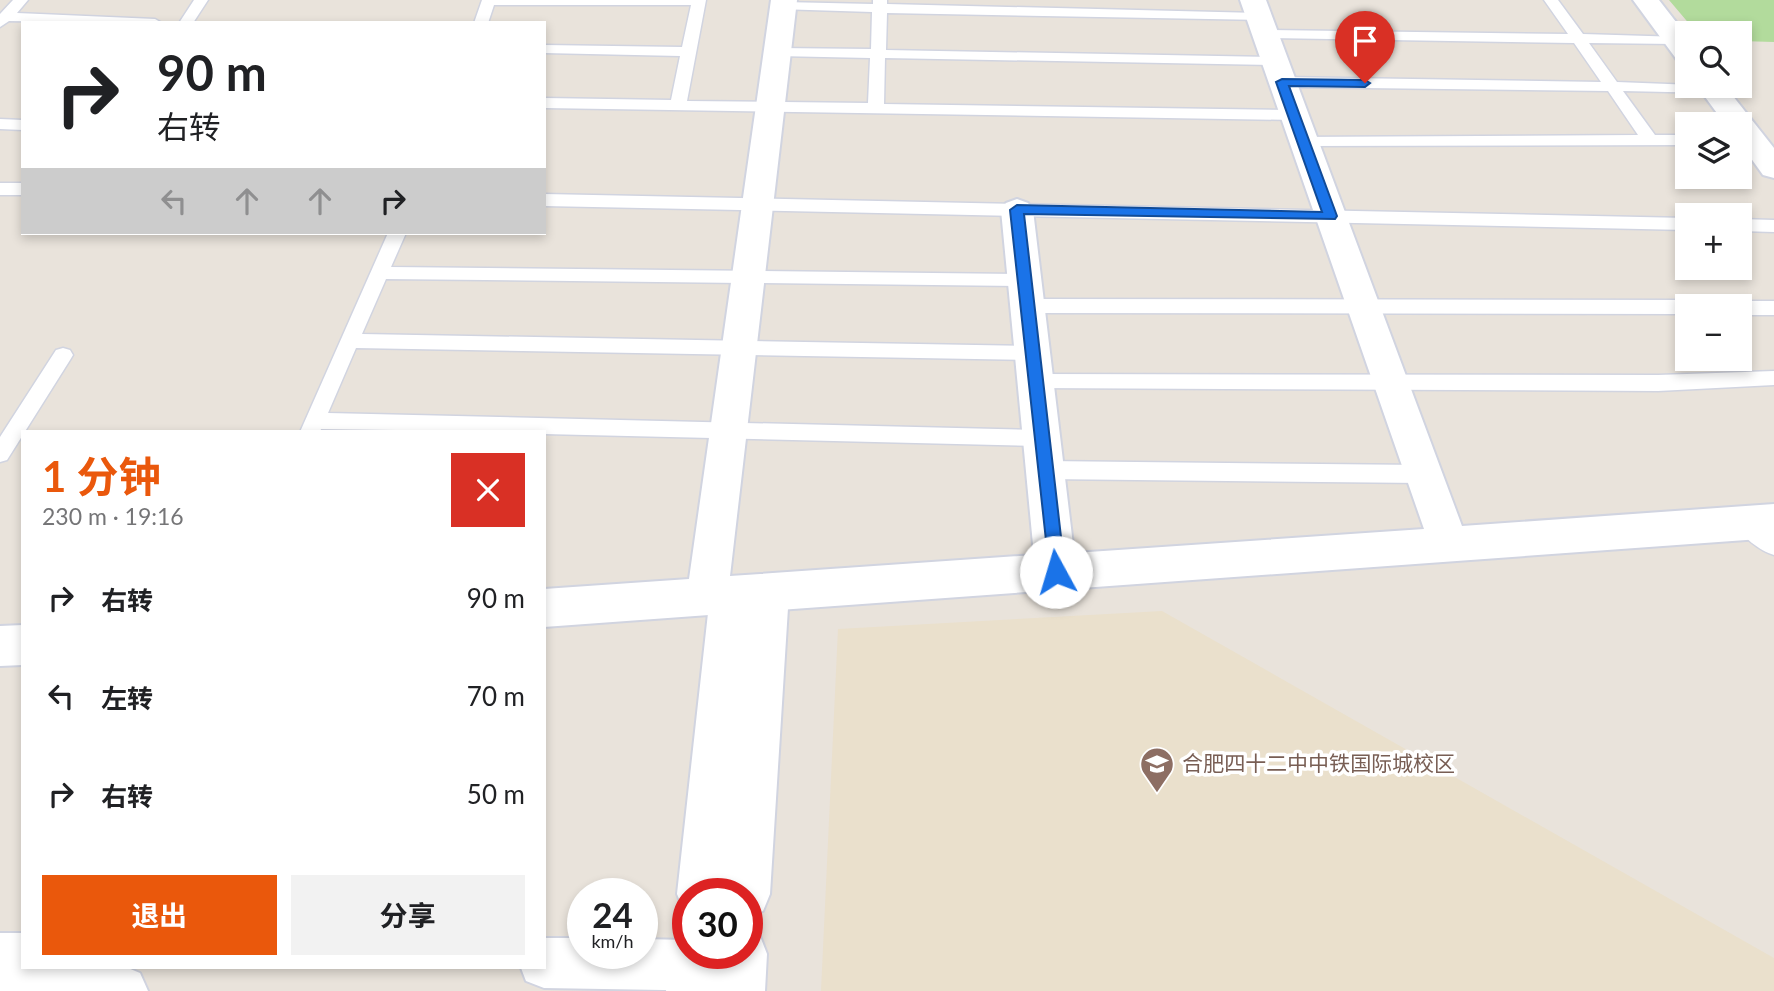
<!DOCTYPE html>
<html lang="zh">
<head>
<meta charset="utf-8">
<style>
	:root { --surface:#fff; --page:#f2f2f2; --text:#202124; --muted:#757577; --accent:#ea580c }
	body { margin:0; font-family:Lato,"Noto Sans SC",sans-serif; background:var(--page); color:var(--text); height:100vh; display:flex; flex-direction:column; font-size:26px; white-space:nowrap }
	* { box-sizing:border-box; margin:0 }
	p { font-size:23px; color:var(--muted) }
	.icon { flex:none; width:38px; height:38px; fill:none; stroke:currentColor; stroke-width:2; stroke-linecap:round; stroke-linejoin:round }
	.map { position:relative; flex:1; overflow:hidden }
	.details { position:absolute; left:21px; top:430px; width:525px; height:539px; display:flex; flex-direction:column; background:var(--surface); border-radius:0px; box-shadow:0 4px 10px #0003 }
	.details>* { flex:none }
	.banner { position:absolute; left:21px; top:21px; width:525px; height:214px; border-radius:0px; box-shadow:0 4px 10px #0003; background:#fff; color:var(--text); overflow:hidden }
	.fabs { position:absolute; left:1675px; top:21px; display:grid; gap:14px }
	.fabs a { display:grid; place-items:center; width:77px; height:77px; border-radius:0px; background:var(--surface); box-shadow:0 4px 10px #0003; font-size:35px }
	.speed { position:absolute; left:567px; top:878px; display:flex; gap:14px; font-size:35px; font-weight:700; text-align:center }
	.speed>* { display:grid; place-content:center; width:91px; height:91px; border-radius:50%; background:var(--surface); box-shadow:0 4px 10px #0003; line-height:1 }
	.speed small { font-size:18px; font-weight:400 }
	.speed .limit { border:10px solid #d22; background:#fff; color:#111 }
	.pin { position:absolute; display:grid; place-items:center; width:60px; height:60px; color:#fff; margin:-72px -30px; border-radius:50% 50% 50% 0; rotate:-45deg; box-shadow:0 0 7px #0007 }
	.pin .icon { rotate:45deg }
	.me { position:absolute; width:77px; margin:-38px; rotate:354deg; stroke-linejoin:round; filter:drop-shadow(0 0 5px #0008) }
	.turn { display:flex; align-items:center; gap:24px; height:147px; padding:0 21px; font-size:32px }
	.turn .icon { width:91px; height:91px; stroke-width:2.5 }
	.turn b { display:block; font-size:49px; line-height:60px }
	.lanes { display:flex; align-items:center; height:66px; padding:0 21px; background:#0003; justify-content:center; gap:35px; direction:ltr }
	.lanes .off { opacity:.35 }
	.round { display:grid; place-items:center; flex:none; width:74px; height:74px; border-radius:0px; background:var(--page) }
	.headline { display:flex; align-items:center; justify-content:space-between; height:119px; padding:0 21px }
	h1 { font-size:42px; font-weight:700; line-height:52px; color:var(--accent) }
	.primary-button { display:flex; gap:14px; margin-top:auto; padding:14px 21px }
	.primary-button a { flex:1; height:80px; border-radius:0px; background:var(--accent); color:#fff; font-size:28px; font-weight:700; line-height:80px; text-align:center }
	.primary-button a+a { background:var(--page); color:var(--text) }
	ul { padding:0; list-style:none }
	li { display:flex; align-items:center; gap:21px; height:98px; padding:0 21px }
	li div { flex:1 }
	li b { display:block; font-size:26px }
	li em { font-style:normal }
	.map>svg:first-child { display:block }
	.education { fill:#eae0cc }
	.green { fill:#b2db9c }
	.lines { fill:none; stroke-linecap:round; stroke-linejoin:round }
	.service-casing { stroke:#d1d4e0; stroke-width:3 }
	.minor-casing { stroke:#d1d4e0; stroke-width:4 }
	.tertiary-casing { stroke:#d1d4e0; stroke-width:4 }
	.service { fill:#fff; fill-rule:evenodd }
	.minor { fill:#fff; fill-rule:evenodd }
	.tertiary { fill:#fff; fill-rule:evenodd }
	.route { fill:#1a73e8; stroke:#114b97; stroke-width:2 }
	.labels { text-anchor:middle; stroke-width:7; stroke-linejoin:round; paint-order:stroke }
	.education-label { font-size:21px; fill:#785e54; stroke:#fff; text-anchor:start }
</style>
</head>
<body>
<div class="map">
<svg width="1774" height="991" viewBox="0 0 1774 991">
	<rect width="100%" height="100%" fill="#e9e3db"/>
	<path class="education" d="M1162 611 1774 958V991H821L838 629Z"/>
	<path class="green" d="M1669 0H1774V42L1740 41V33H1697Z"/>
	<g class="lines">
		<g class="service-casing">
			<path id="service" d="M13 0H28L17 13 155 19 162 23 9 21 0 27V14Z
				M194 0H208L193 23H179Z
				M482 0H706L687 101 868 103 870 58 777 56 770 52 777 48 871 49 872 12 778 9 776 6 783 2 873 4V0H887V4L1259 13 1266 17 1264 20 887 13 886 50 1275 57 1282 61 1275 65 885 58 884 104 1294 110 1302 115 1294 120 544 108V98L671 100 680 56 544 53V45L682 47 691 5H494L488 23H474Z
				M1544 0H1558L1583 34 1681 37 1683 40 1676 44 1589 43 1617 82 1719 86 1718 91 1713 93 1623 91 1655 135H1687V145L1303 146 1297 145 1295 141 1297 137 1638 135 1608 91 1282 87 1274 82 1282 77 1601 82 1574 43 1265 38 1258 34 1265 30 1568 34Z
				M0 119 23 120V130L0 129Z
				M0 183H23V195H0Z
				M544 194 1687 218V230L544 206Z
				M1740 219 1774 220V232L1740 231Z
				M388 233H406L391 267 1025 274 1031 275 1034 280 1031 285 1025 286 386 279 362 334 1032 346 1039 348 1041 353 1039 358 1032 360 356 348 328 413 1041 430 1048 432 1051 438 1048 444 1041 446 544 434V432L321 429 320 432H300Z
				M1027 299 1687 300 1696 306H1687V314L1027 313 1021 311 1018 306 1021 301Z
				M1740 301H1774V315H1740V306H1732Z
				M63 348 70 350 73 355 70 360 7 460 0 462V437L56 350Z
				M1774 371V385L1658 391 1035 388 1028 386 1025 381 1028 376 1035 374 1658 375Z
				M1045 461 1423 465 1430 468 1433 474 1430 480 1423 483 1045 479 1038 476 1035 470 1038 464Z
				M1745 514 1774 533V555C1760 551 1741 536 1734 523L1737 517Z"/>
		</g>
		<g class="minor-casing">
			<path id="minor" d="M771 0H797L730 576 1034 555 1001 210 1006 203 1017 199 1028 203 1033 210 1074 553 1424 529 1240 0H1266L1462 526 1774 504V538L544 627V589L689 579Z
				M1633 0H1659L1687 36V62L1677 60Z
				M1697 86H1725L1774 148V178L1763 175 1740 143V124H1725Z
				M23 625V665L0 666V626Z
				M0 933H23V968H128L140 973 148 991H0Z
				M544 938H583V954H642V939L688 940V954H742L747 966 740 984 723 991 544 988 526 981 521 968H544Z"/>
		</g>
		<g class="tertiary-casing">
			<path id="tertiary" d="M768 574 782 579 789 592 770 894 763 911 747 918V894H688V913L684 911 677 894 710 595 716 582 731 577 746 582 749 589 754 579Z
				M747 931 760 936 767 954 765 991H666L670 954 677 936 688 932V954H747Z"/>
		</g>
		<use href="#service" class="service"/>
		<use href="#minor" class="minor"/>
		<use href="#tertiary" class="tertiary"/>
	</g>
	<path class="route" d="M1282 79 1365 80 1370 83 1365 87 1289 86 1337 216 1335 219 1024 214 1065 572 1062 577 1056 579 1050 577 1010 210 1017 205 1322 212 1276 82Z"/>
	<defs>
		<g id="school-pin" transform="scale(1.75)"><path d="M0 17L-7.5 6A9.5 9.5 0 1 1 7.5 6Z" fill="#8d6e63" stroke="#fff"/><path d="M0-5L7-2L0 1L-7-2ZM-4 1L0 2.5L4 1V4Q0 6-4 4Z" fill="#fff"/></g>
	</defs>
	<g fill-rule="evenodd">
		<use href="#school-pin" x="1157" y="764"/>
	</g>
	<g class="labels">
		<g class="education-label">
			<text x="1182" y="771">合肥四十二中中铁国际城校区</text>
		</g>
	</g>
</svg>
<div class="fabs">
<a><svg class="icon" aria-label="search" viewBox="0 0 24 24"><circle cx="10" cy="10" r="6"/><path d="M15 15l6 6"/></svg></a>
<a><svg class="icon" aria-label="layers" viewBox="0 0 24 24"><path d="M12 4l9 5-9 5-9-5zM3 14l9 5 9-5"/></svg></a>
<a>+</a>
<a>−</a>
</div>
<div class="speed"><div>24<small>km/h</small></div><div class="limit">30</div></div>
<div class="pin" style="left:1365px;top:83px;background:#d93025"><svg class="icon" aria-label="arrive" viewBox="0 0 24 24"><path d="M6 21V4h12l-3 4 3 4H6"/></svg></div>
<svg class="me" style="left:1056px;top:572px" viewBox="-20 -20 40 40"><circle r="19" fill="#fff"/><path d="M0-13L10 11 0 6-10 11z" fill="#1a73e8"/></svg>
<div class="banner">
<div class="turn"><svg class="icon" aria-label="right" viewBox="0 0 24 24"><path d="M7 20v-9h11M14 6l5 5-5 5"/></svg><div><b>90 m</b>右转</div></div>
<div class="lanes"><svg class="icon off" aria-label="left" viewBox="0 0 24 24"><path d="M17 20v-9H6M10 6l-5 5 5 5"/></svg><svg class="icon off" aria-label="ahead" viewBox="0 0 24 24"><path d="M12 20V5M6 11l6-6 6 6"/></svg><svg class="icon off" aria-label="ahead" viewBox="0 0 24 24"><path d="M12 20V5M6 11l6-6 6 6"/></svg><svg class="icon" aria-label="right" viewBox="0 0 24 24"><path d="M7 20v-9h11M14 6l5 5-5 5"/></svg></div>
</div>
<section class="details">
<div class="headline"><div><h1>1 分钟</h1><p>230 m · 19:16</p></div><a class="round" style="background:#d93025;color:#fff"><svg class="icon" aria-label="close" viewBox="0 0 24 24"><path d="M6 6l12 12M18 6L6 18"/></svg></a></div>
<ul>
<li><svg class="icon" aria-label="right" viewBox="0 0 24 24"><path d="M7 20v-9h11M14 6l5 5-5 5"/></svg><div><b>右转</b></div><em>90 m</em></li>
<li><svg class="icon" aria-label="left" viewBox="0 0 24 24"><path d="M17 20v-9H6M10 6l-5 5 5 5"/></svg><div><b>左转</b></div><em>70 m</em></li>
<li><svg class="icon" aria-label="right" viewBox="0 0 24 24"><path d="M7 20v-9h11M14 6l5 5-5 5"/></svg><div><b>右转</b></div><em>50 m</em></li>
</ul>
<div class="primary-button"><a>退出</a><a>分享</a></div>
</section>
</div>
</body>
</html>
